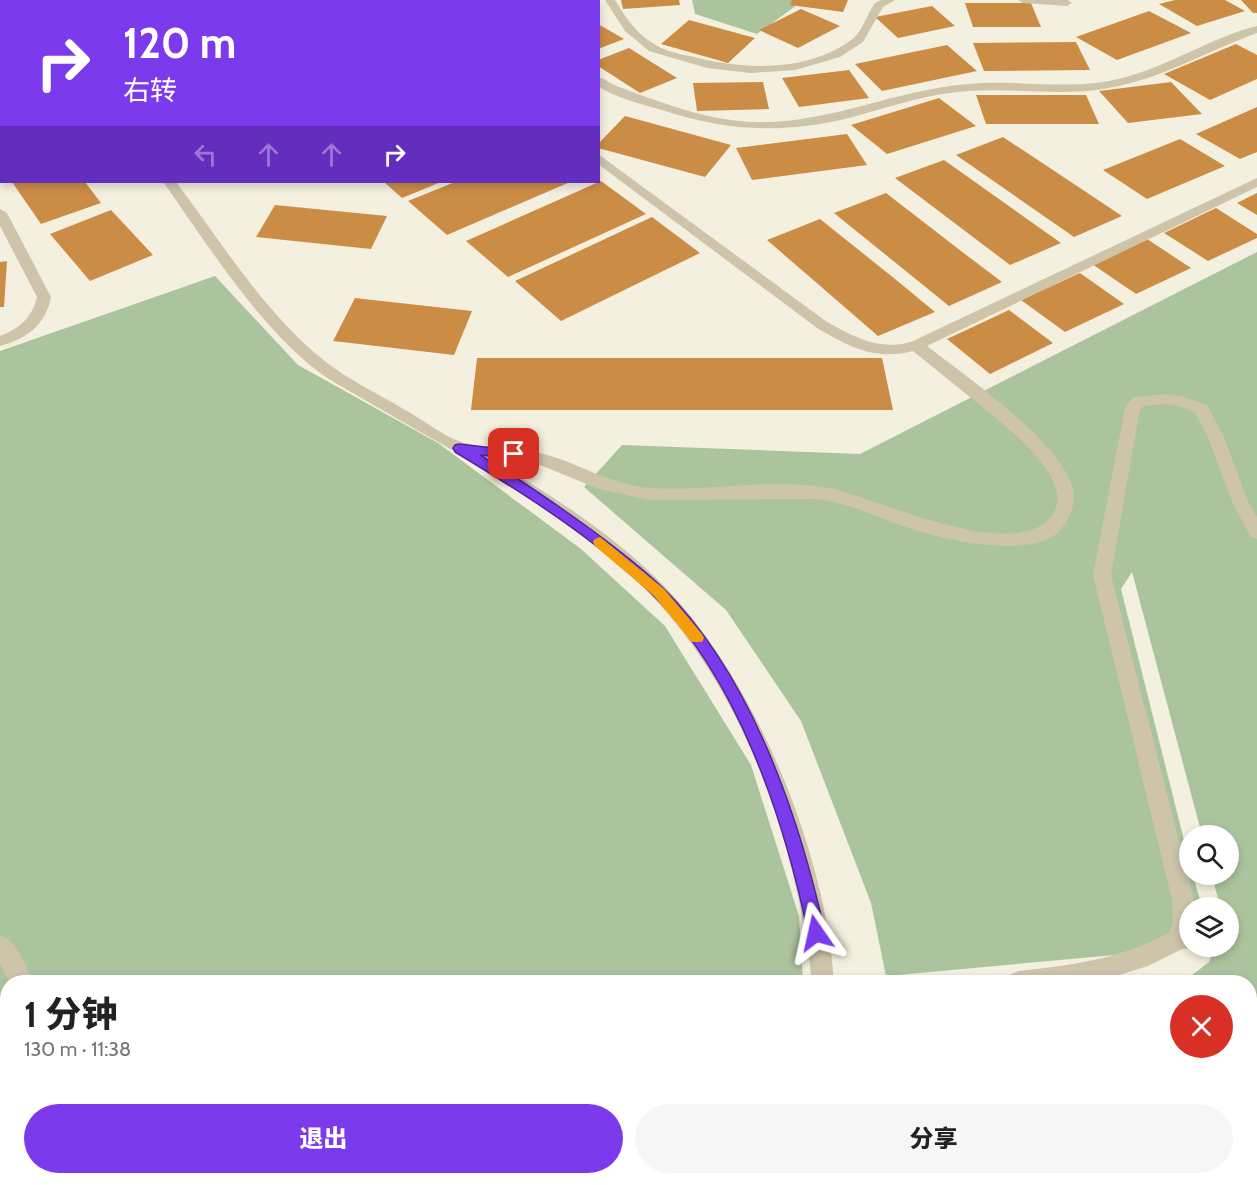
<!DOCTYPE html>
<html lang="zh">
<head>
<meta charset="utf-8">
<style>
	:root { --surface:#fff; --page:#f6f6f6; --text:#222; --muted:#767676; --accent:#7c3aed }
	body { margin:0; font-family:Cabin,"Noto Sans SC",sans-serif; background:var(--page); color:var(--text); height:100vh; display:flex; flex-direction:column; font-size:22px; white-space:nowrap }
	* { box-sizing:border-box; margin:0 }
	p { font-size:20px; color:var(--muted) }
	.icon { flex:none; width:33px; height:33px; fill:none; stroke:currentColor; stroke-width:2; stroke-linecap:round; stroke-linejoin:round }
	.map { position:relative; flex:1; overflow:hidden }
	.details { position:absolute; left:0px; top:975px; width:1257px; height:210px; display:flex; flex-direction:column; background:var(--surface); border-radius:24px 24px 0 0; box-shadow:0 3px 9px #0003 }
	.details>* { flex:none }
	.guide { position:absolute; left:0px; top:0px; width:600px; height:183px; box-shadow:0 3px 9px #0003; background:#7c3aed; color:#fff; overflow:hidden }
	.controls { position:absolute; left:1179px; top:825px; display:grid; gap:12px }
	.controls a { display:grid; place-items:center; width:60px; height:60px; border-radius:50%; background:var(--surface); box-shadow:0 3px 9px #0003; font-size:30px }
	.pin { position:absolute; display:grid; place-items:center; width:51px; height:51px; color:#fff; margin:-26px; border-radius:12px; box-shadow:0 3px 9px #0006 }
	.me { position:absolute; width:66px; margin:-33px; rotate:349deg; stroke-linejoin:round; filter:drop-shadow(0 0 4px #0008) }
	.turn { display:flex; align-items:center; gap:21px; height:126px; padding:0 24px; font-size:27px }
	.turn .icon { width:78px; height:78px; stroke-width:2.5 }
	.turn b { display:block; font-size:42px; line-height:51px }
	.lanes { display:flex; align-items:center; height:57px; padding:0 24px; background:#0003; justify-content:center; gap:30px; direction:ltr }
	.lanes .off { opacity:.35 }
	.round { display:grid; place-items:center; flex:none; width:63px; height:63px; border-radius:32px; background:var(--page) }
	.overview { display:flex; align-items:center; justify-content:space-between; height:102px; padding:0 24px }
	h1 { font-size:36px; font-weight:800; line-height:45px }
	.primary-button { display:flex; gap:12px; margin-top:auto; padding:12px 24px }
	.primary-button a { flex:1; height:69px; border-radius:36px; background:var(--accent); color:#fff; font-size:24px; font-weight:800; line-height:69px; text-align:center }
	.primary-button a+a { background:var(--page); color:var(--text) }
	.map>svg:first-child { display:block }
	.green { fill:#acc49e }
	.building { fill:#cb8d45 }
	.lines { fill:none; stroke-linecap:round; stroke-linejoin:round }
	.minor { fill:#cdc4aa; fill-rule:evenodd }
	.route { fill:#7c3aed; stroke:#51269a; stroke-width:1.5 }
	.slow { fill:#f59e0b }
</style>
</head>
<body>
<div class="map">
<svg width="1257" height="1185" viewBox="0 0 1257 1185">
	<rect width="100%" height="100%" fill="#f4f0df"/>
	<path class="green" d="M692 0H798L797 5 757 34 695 14Z
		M1257 252V1185H856L857 1178H1250V982H1183L1209 962 1215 947 1228 946V908L1220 907 1212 875 1228 874V836L1202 835 1132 572 1121 589 1189 860 1190 874 1193 875 1202 907 1190 908 1191 948 886 976 871 903 801 721 726 610 584 487 622 445 860 454Z
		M215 276 298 365 438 443 581 549 665 626 751 765 799 916 803 982H8V1178H807L806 1185H0V351Z"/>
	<path class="building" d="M621 0H679L680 5 623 9Z
		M792 0H848L843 12 790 5Z
		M1175 0H1225L1245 11 1197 26 1159 4Z
		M1241 0H1257V13H1253Z
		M965 3H1031L1041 27H973Z
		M932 6 955 26 898 38 875 17Z
		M801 9 840 26 798 48 759 30Z
		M1149 11 1191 33 1117 60 1076 37Z
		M689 20 755 38 728 63 661 44Z
		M598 24 624 39 598 49Z
		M1076 42 1090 70 984 71 973 43Z
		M1236 44 1257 55V79L1210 100 1164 74Z
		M947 45 977 71 882 91 855 64Z
		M629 48 677 78 640 93 598 66V60Z
		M849 70 869 98 799 107 782 78Z
		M763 82 769 109 697 111 693 83Z
		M1171 82 1202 114 1128 123 1099 91Z
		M976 95H1086L1099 124H986Z
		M939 98 976 126 887 154 851 125Z
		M1257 107V152L1240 159 1196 134Z
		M625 116 731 145 705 177 598 148V144Z
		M847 134 867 165 752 180 736 148Z
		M1003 137 1080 188 1122 216 1074 237 956 155Z
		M1180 139 1225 166 1147 199 1103 170Z
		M944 160 1020 214 1061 243 1010 265 895 178Z
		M601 181 646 214 508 277 466 241Z
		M12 182H85L101 203 41 224Z
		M384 182H441L402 198Z
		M455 182H570L447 235 408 201Z
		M886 193 961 251 1002 282 949 306 834 213Z
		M1257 193V215L1237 203Z
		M275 205 387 216 371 249 256 237Z
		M1216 208 1257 234V238L1208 261 1164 233Z
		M111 210 153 255 90 281 50 234Z
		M652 217 700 253 561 321 515 281Z
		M820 219 895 279 935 312 878 336 767 240Z
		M1147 239 1191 268 1136 294 1092 264Z
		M7 261 4 307H0V262Z
		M1080 273 1124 304 1065 332 1021 300Z
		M355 298 472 311 454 355 333 341Z
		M1009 310 1053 343 990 374 947 339Z
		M477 358H882L893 410H471Z"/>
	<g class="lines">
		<path class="minor" d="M26 0H37L38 2H27Z
			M383 0H395L396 2H384Z
			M498 0H508L509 2H498Z
			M605 0H615C625 16 635 32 651 42 663 51 679 54 694 57 746 70 805 72 850 41 863 32 866 15 875 3L881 0H895L883 7 863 42 840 57 795 70 751 73 707 68 649 51 625 31Z
			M1018 0H1068L1072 3 1067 6 1023 3Z
			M1257 26V33C1207 51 1161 79 1109 88 1056 98 1003 85 950 93 917 97 886 108 853 117 785 134 729 132 662 110 642 104 615 98 598 86V77C606 79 611 84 619 87 655 100 692 115 731 120 814 132 888 90 968 84 1021 79 1074 92 1126 77 1171 65 1212 37 1257 26Z
			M598 154 827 322C855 337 878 351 911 342L1257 178V187L927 346C964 375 1066 445 1073 491 1075 504 1072 514 1064 525 1049 550 1005 547 979 544 952 541 926 534 900 525 873 515 847 503 818 499L649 500 599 489 540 465 487 457C550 494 615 535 666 588 756 682 826 853 834 982H812C797 844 743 684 641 585 552 500 437 443 332 381 265 338 209 246 163 182H176C222 243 265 314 326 362 350 381 379 394 405 410 422 419 447 439 465 443 490 449 518 447 544 454 580 464 612 485 650 488 708 492 772 477 829 488 878 498 1006 561 1048 520 1086 484 1000 422 976 402 955 385 934 368 913 351 876 361 849 347 817 328L598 164Z
			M0 209 7 213 51 297C46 325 26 339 0 346V336C20 328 32 318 37 297L0 226Z
			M1166 394 1182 396 1207 405 1223 435 1249 504 1257 517V539L1251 537 1233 504 1207 435 1195 413 1179 406 1166 404 1144 406 1140 409 1111 575 1194 900V908H1190V938L1186 947 1148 966 1096 982H1008L1011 974 1019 971C1072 965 1122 959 1170 932L1173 922 1172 900 1093 575 1125 407 1134 397Z
			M0 935C17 942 27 966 32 982H9L0 964Z
			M92 1178H117L119 1185H93Z
			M812 1178H837L838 1185H812Z"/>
	</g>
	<path class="route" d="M459 444 519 451 521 454 514 459 480 455C518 478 553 502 589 528 615 547 640 566 663 588 751 675 799 815 825 933L822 939 816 941 810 939 808 933C784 818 738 679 653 595 596 539 523 493 455 452L453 448 455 445Z"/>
	<path class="slow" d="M600 537 664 589 702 634 704 638 702 642H692L654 596 595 546 593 542 595 539Z"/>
</svg>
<div class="controls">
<a><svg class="icon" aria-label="search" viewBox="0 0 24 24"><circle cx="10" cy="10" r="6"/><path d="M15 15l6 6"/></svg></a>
<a><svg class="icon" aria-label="layers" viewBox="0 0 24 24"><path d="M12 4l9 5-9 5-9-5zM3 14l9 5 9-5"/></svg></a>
</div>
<div class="pin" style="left:514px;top:454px;background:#d93025"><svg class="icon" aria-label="arrive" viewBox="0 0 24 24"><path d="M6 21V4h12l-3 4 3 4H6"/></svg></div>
<svg class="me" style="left:816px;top:933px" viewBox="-20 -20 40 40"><path d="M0-17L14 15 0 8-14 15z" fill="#7c3aed" stroke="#fff" stroke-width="4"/></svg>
<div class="guide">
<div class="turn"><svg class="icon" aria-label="right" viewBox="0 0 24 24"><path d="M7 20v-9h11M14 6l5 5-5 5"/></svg><div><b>120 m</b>右转</div></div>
<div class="lanes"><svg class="icon off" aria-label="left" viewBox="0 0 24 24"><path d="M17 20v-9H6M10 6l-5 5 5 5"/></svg><svg class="icon off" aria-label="ahead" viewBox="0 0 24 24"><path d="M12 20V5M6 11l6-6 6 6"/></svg><svg class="icon off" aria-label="ahead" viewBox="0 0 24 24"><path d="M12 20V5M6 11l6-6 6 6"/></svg><svg class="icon" aria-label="right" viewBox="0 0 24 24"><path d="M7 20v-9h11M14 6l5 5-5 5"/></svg></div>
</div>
<section class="details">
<div class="overview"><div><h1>1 分钟</h1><p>130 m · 11:38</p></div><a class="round" style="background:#d93025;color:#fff"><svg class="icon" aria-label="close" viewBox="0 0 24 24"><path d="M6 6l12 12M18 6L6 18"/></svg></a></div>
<div class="primary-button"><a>退出</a><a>分享</a></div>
</section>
</div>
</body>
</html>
